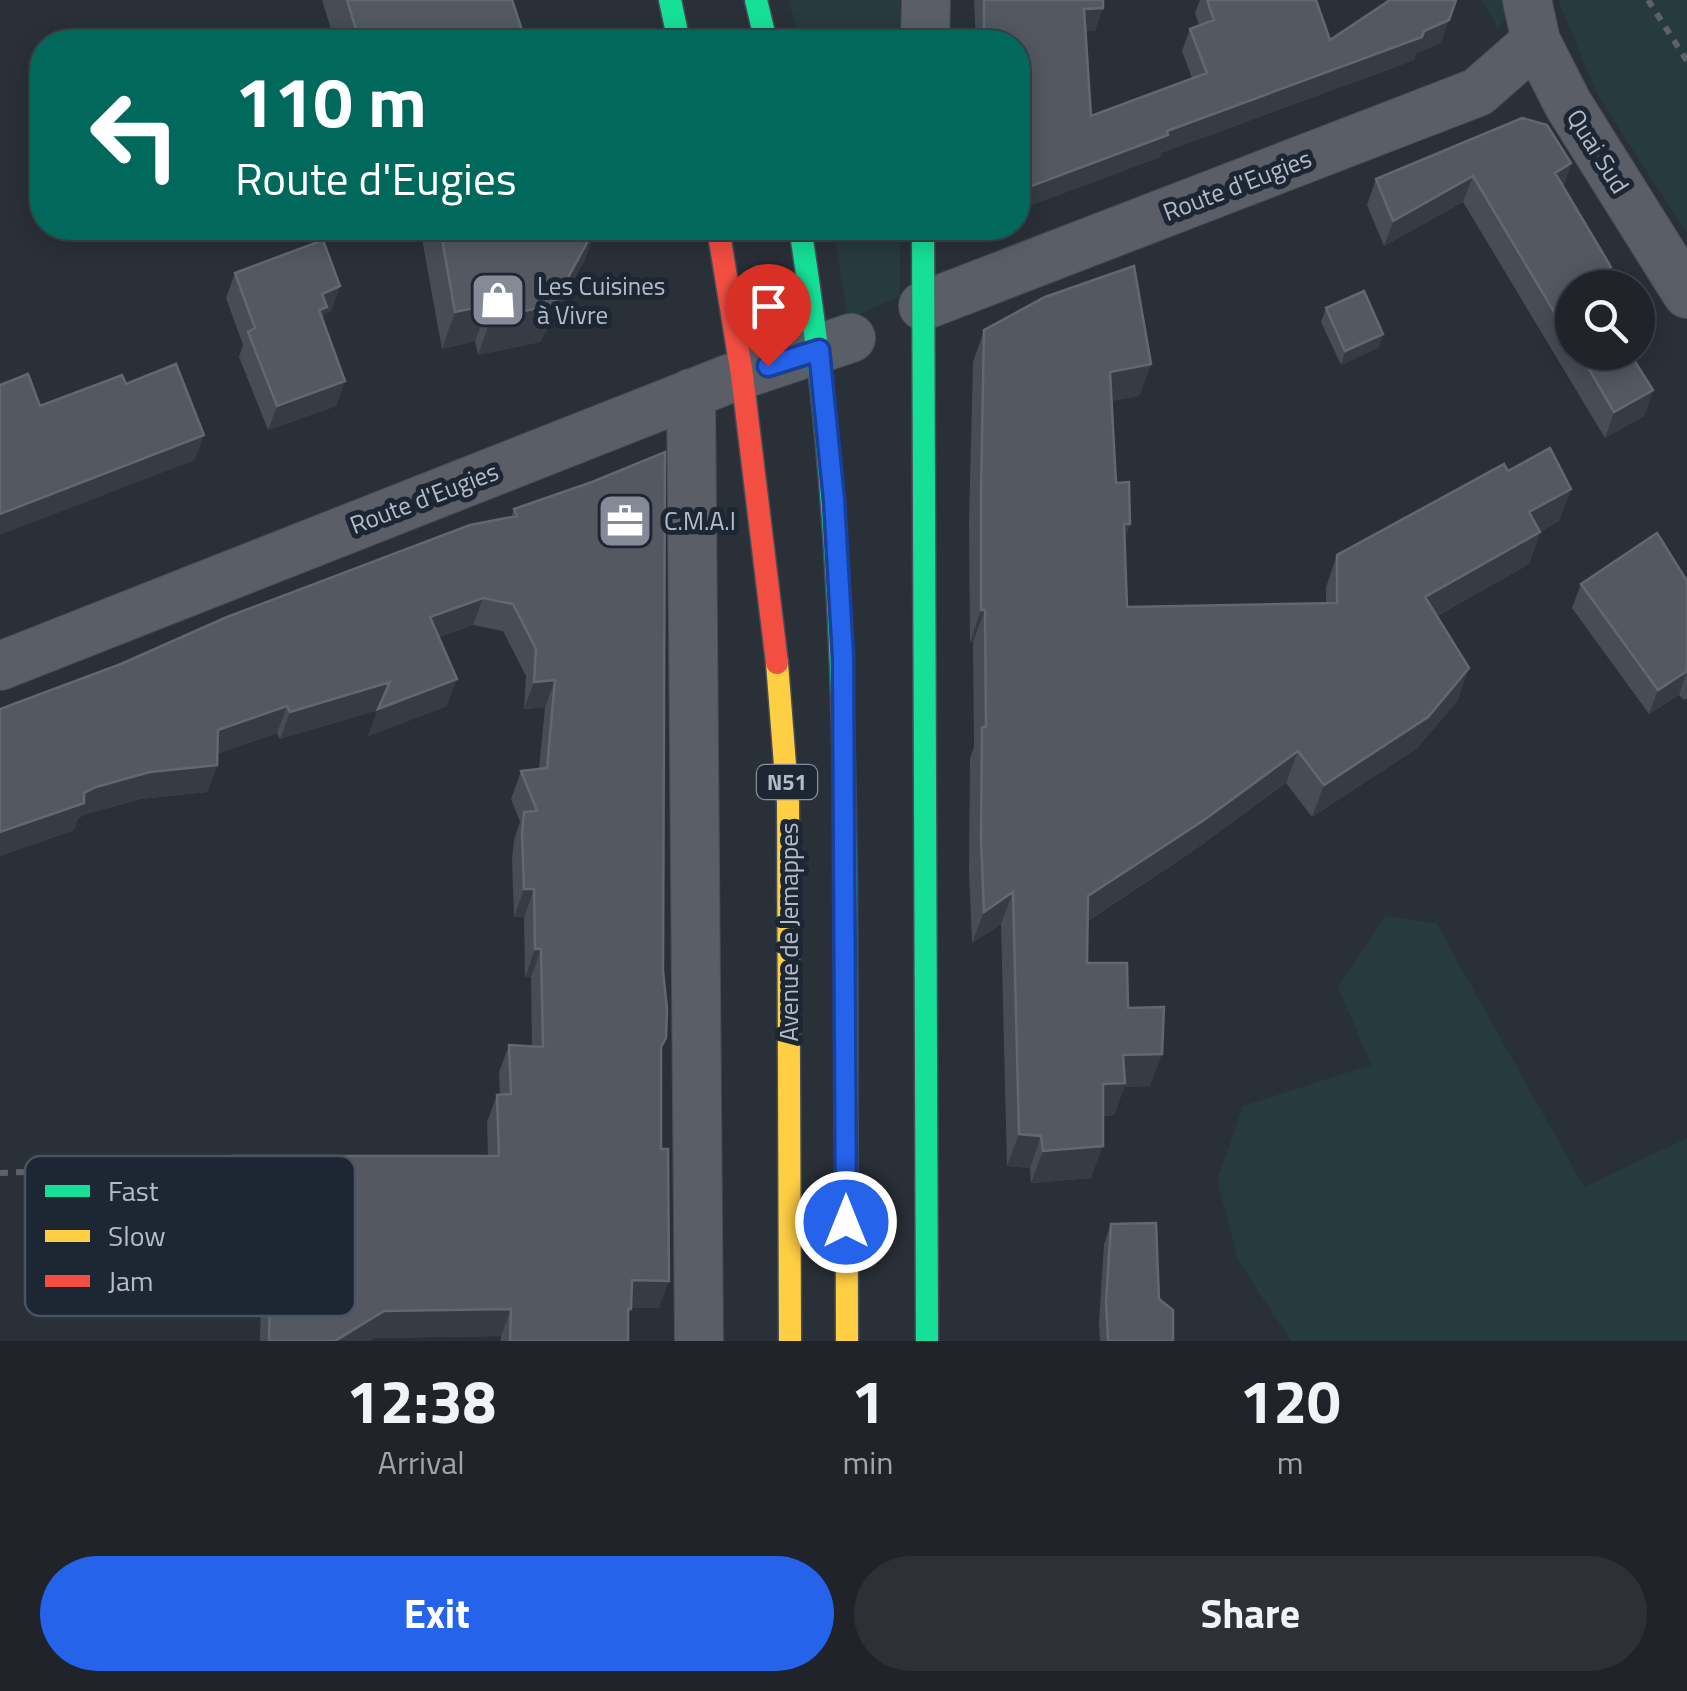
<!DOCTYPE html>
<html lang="en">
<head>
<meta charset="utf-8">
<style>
	:root { --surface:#20242a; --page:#2d3036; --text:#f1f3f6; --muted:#a2a4a8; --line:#3d4147; --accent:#2563eb }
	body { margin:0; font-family:"Titillium Web",sans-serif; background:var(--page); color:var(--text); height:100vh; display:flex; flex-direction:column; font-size:38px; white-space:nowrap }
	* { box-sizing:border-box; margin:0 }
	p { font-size:32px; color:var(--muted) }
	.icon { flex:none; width:55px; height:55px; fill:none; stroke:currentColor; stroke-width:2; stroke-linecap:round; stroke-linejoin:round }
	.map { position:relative; height:1341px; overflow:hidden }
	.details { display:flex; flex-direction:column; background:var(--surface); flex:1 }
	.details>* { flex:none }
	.banner { position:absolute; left:30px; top:30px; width:1000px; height:210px; border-radius:40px; box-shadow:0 5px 25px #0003,0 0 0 2px var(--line); background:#00695c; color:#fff; overflow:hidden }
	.tools { position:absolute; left:1555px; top:270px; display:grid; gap:20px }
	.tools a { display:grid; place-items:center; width:100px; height:100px; border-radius:50%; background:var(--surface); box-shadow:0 5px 25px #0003,0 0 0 2px var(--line); font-size:50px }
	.pin { position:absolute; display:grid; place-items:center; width:85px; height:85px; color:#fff; margin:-102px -42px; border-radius:50% 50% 50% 0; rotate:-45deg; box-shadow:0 0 10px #0007 }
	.pin .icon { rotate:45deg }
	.me { position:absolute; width:110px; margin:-55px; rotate:0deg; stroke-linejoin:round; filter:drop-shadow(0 0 8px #0008) }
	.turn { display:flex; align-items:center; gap:35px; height:210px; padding:0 40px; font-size:45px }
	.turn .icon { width:130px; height:130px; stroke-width:2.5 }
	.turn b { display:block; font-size:70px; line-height:85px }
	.eta { display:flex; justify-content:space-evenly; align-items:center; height:170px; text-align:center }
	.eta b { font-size:60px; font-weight:700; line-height:70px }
	.primary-button { display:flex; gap:20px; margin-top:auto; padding:20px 40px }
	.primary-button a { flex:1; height:115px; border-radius:60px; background:var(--accent); color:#fff; font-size:40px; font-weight:700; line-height:115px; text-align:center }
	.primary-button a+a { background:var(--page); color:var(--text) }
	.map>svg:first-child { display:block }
	.green { fill:#273a3e }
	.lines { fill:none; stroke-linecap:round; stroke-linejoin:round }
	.street-casing { stroke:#484c55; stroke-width:50 }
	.fast-casing { stroke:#484c55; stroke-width:25 }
	.slow-casing { stroke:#484c55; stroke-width:25 }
	.jam-casing { stroke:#484c55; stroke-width:25 }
	.path { stroke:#5c6268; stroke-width:6; stroke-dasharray:8 8; stroke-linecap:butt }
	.street { stroke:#5a5e66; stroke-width:48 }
	.fast { stroke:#16e098; stroke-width:22 }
	.slow { stroke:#ffcf43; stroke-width:22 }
	.jam { stroke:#f24e42; stroke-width:22 }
	.wall { fill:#474c55 }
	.shaded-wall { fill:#373c44 }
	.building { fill:#535861; stroke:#626872; stroke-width:2.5 }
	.route-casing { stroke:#184099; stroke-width:25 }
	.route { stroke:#2563eb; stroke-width:18 }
	.labels { text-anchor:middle; stroke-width:10; stroke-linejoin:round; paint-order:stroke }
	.shield { fill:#1d2633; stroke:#878f9c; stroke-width:2.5 }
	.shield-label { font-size:22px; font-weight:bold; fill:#b4bcc9 }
	.street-label { font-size:25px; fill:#b4bcc9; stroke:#1d2633 }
	.poi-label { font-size:25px; fill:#b4bcc9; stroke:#1d2633; text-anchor:start }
	.key { fill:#1d2633; stroke:#4a5360; stroke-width:2.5 }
	.key-label { font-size:28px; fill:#b4bcc9 }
</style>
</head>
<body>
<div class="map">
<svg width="1687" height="1341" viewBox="0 0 1687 1341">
	<rect width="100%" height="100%" fill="#2a3038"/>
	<path class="green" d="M789 0H900V42H799Z
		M1482 0H1510L1511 11 1498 29Z
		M1558 0H1687V234L1598 96Z
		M833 228H900V296L848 320Z
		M1386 916 1436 923 1584 1187 1687 1138V1341H1291L1239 1262 1217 1181 1243 1106 1371 1065 1338 987Z"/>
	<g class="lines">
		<g class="street-casing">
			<path id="street" d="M1527 0 1536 41 1568 104 1687 294
				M925 42 926 0
				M923 306 1478 92 1536 41
				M691 393 699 1341
				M0 666 726 380 851 338"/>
		</g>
		<g class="fast-casing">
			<path id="fast" d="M670 0 679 42
				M756 0 766 42
				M800 228C838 462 845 696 846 932
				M923 228 927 1341"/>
		</g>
		<g class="slow-casing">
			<path id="slow" d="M777 663 788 803 790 1341
				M846 932 847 1341"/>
		</g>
		<g class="jam-casing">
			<path id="jam" d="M718 228 742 375 777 663"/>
		</g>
		<path class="path" d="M1648 0 1687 61
			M0 1173 139 1167"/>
		<use href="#street" class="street"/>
		<use href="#fast" class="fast"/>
		<use href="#slow" class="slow"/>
		<use href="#jam" class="jam"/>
	</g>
	<path class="wall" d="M322 0H512L526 42H335Z
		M974 0H1103L1095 31H1086L1091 116 1192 78 1182 51 1190 29 1199 25 1195 13 1200 0H1316L1330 40 1441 43 1416 53 1414 60 1161 153 1160 157 1018 210V42H976Z
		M1571 163 1563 187 1611 267 1604 288H1572V352H1629L1653 390 1644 416 1605 438 1463 202 1384 246 1367 205 1376 179Z
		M420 228H596L585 259 540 342 478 355 475 341 442 349Z
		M235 273 340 286 331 311 325 314 322 320 345 381 336 406 268 430 239 357 243 345 226 298Z
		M1326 308 1379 347 1341 365 1321 322Z
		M984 330 1151 364 1139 396 1111 401 1116 483 1130 524 1124 540 1127 607 1326 603V587L1337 555 1508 471 1571 489 1559 521 1540 532 1529 564 1437 616 1458 700 1416 749 1312 817 1286 783 1193 851 1088 921 1087 963 1128 1008 1150 1086 1124 1087 1114 1115 1103 1116 1091 1178 1031 1183 1030 1168 1007 1166 1001 924 972 943 969 871 970 758 974 747 973 642H970L969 522 973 362Z
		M592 482 661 1053 659 1308H631L628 1317V1341H501V1336L374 1338 369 1341H260L262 1238 222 1236 223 1183 233 1156H488L487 1122 497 1095H500L499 1072 509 1045 532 1046 531 977H525L524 917H514L512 860 514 840 520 822 511 799 521 771 539 769 545 707 524 709 526 676 503 631 473 625 439 637 447 706 368 736 378 710 280 739 277 733 217 754V765L207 792 140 799 86 814 78 818 74 830 0 856V709L511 517 514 509Z
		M1687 581V698L1684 700 1679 695 1649 714 1572 608 1581 584Z
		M1111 1224 1159 1299 1173 1341H1100L1099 1322 1104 1244Z"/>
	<path class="shaded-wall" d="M1103 8 1095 31 1076 32 1084 9Z
		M1449 20 1441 43 1416 53 1414 60 1161 153 1160 157 1018 210V191Z
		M1571 163 1562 188 1555 173Z
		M1473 176 1463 202 1384 246 1393 221Z
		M596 228 585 259 540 342 478 355 491 318Z
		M1611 267 1604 288H1584L1586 283Z
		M340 286 331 311 325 314 318 332 310 335 322 294Z
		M488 305 475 341 442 349 455 312Z
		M1383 334 1379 347 1341 365 1345 351Z
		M1151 364 1139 396 1098 404 1110 372Z
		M345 381 336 406 268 430 277 406Z
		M1653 390 1644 416 1605 438 1614 412Z
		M204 435 195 460 0 535V514Z
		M1571 489 1559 521 1518 544 1529 512Z
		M1124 524H1130L1118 556Z
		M1540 532 1529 564 1413 629 1425 597Z
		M483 598 473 625 421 644 430 617Z
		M981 610H985L973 642H970Z
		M1469 668 1458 700 1416 749 1312 817 1324 785Z
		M1687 671 1679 695 1649 714 1658 690Z
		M457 679 447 706 368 736 378 710 280 739 290 712 390 682Z
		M555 680 545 707 524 709 534 682Z
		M287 706 277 733 208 757 218 730Z
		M1298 751 1286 783 1193 851 1077 928 1088 896Z
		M217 765 207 792 140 799 86 814 78 818 74 830 0 856V832L96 787 150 772Z
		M524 889H534L524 917H514Z
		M1013 892 1001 924 972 943 984 912Z
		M535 949H541L531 977H525Z
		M1162 1054 1150 1086 1124 1087 1114 1115 1091 1116 1103 1084 1123 1055Z
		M1019 1134 1041 1136 1030 1168 1007 1166Z
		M1103 1146 1091 1178 1031 1183 1043 1151Z
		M232 1209 272 1210 262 1238 222 1236Z
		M632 1280 669 1281 659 1308H622Z
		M511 1309 501 1336 374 1338 369 1341H335L384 1311Z"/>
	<path class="building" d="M347 0H512L526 42H360Z
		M984 0H1103V8L1084 9 1091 116 1207 73 1190 29 1214 20 1207 0H1316L1330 40 1390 0H1456L1449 20 1424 31 1422 37 1167 131 1168 135 1018 191V42H984Z
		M1522 118 1547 125 1571 163 1555 173 1611 267 1586 283 1589 288H1572V342L1473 176 1393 221 1376 179Z
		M440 228H595L553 305 491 318 488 305 455 312Z
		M323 240 340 286 322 294 327 307 319 310 345 381 277 406 248 332 255 328 235 273Z
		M1134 266 1151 364 1110 372 1116 483 1129 482 1130 524H1124L1127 607 1337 603V555L1504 464 1508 471 1550 448 1571 489 1529 512 1540 532 1425 597 1469 668 1428 717 1324 785 1298 751 1204 820 1088 896 1087 963H1127L1128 1008 1164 1007 1162 1054 1123 1055 1125 1083 1103 1084V1146L1043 1151 1041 1136 1019 1134 1013 892 984 912 981 839 982 727H986L985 610H981V490L984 330 1045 297Z
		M1364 291 1383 334 1345 351 1326 308Z
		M1579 352H1629L1653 390 1614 412Z
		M176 364 204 435 0 514V385L28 374 40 406 122 375 126 384Z
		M665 452 663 971 667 1009 666 1038 661 1047V1149H668L669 1281 632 1280 631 1309H628V1341H510L511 1309 384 1311 335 1341H269L272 1210 232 1209 233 1156H499L497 1095 511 1094 509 1045 543 1047 541 949H535L534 889H524L522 833 524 812 537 811 521 771 547 768 555 680 534 682 536 649 513 604 483 598 430 617 457 679 378 709 390 682 290 712 287 706 218 730 217 765 150 772 96 787 84 793V803L0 832V709L121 664 227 617 470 525 517 516 514 509 592 482Z
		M1657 533 1687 581V671L1658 690 1581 584Z
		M1156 1223 1159 1299 1173 1310V1341H1108L1106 1302 1111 1224Z"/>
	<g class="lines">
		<g class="route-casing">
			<path id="route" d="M768 366 819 350 834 500 843 657 846 1222"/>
		</g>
		<use href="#route" class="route"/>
	</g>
	<defs>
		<g id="shop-square" transform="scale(2.875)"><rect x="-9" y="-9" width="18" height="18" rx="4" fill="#848b96" stroke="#1d2633"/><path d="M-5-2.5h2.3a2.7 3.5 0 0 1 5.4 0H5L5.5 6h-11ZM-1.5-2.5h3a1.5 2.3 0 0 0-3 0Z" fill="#fff"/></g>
		<g id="office-square" transform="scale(2.875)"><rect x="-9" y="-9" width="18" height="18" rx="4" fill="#848b96" stroke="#1d2633"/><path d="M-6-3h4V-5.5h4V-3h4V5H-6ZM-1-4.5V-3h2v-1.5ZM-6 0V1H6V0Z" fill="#fff"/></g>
	</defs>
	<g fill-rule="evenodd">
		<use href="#shop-square" x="498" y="300"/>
		<use href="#office-square" x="625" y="521"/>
	</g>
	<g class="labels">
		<rect class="shield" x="757" y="765" width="60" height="34" rx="8"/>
		<g class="shield-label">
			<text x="787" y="790">N51</text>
		</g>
		<g class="street-label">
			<text transform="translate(1598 151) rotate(58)" y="9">Quai Sud</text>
			<text transform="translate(1237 185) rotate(-21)" y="9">Route d'Eugies</text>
			<text transform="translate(424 498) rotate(-21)" y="9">Route d'Eugies</text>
			<text transform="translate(789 932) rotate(-90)" y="9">Avenue de Jemappes</text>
		</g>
		<g class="poi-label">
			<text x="537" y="295">Les Cuisines<tspan x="537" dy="29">à Vivre</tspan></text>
			<text x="664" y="530">C.M.A.I</text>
		</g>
	</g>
	<rect x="25" y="1156" width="330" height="160" rx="15" class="key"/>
	<rect x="45" y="1185" width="45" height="12" fill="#16e098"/>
	<rect x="45" y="1230" width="45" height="12" fill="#ffcf43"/>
	<rect x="45" y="1275" width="45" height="12" fill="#f24e42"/>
	<g class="key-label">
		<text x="108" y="1201">Fast</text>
		<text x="108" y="1246">Slow</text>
		<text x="108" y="1291">Jam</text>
	</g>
</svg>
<div class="tools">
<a><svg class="icon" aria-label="search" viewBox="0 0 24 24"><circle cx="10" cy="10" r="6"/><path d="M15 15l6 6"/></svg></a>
</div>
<div class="pin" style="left:768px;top:366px;background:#d93025"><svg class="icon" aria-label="arrive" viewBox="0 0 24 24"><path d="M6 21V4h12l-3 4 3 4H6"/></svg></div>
<svg class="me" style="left:846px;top:1222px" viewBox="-20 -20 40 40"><circle r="17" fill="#2563eb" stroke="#fff" stroke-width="3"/><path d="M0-11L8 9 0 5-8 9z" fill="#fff"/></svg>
<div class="banner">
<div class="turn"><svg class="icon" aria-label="left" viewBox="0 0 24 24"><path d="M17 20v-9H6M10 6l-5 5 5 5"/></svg><div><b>110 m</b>Route d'Eugies</div></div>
</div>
</div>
<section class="details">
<div class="eta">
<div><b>12:38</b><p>Arrival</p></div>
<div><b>1</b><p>min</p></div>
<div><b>120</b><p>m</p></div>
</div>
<div class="primary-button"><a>Exit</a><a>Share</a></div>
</section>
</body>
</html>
